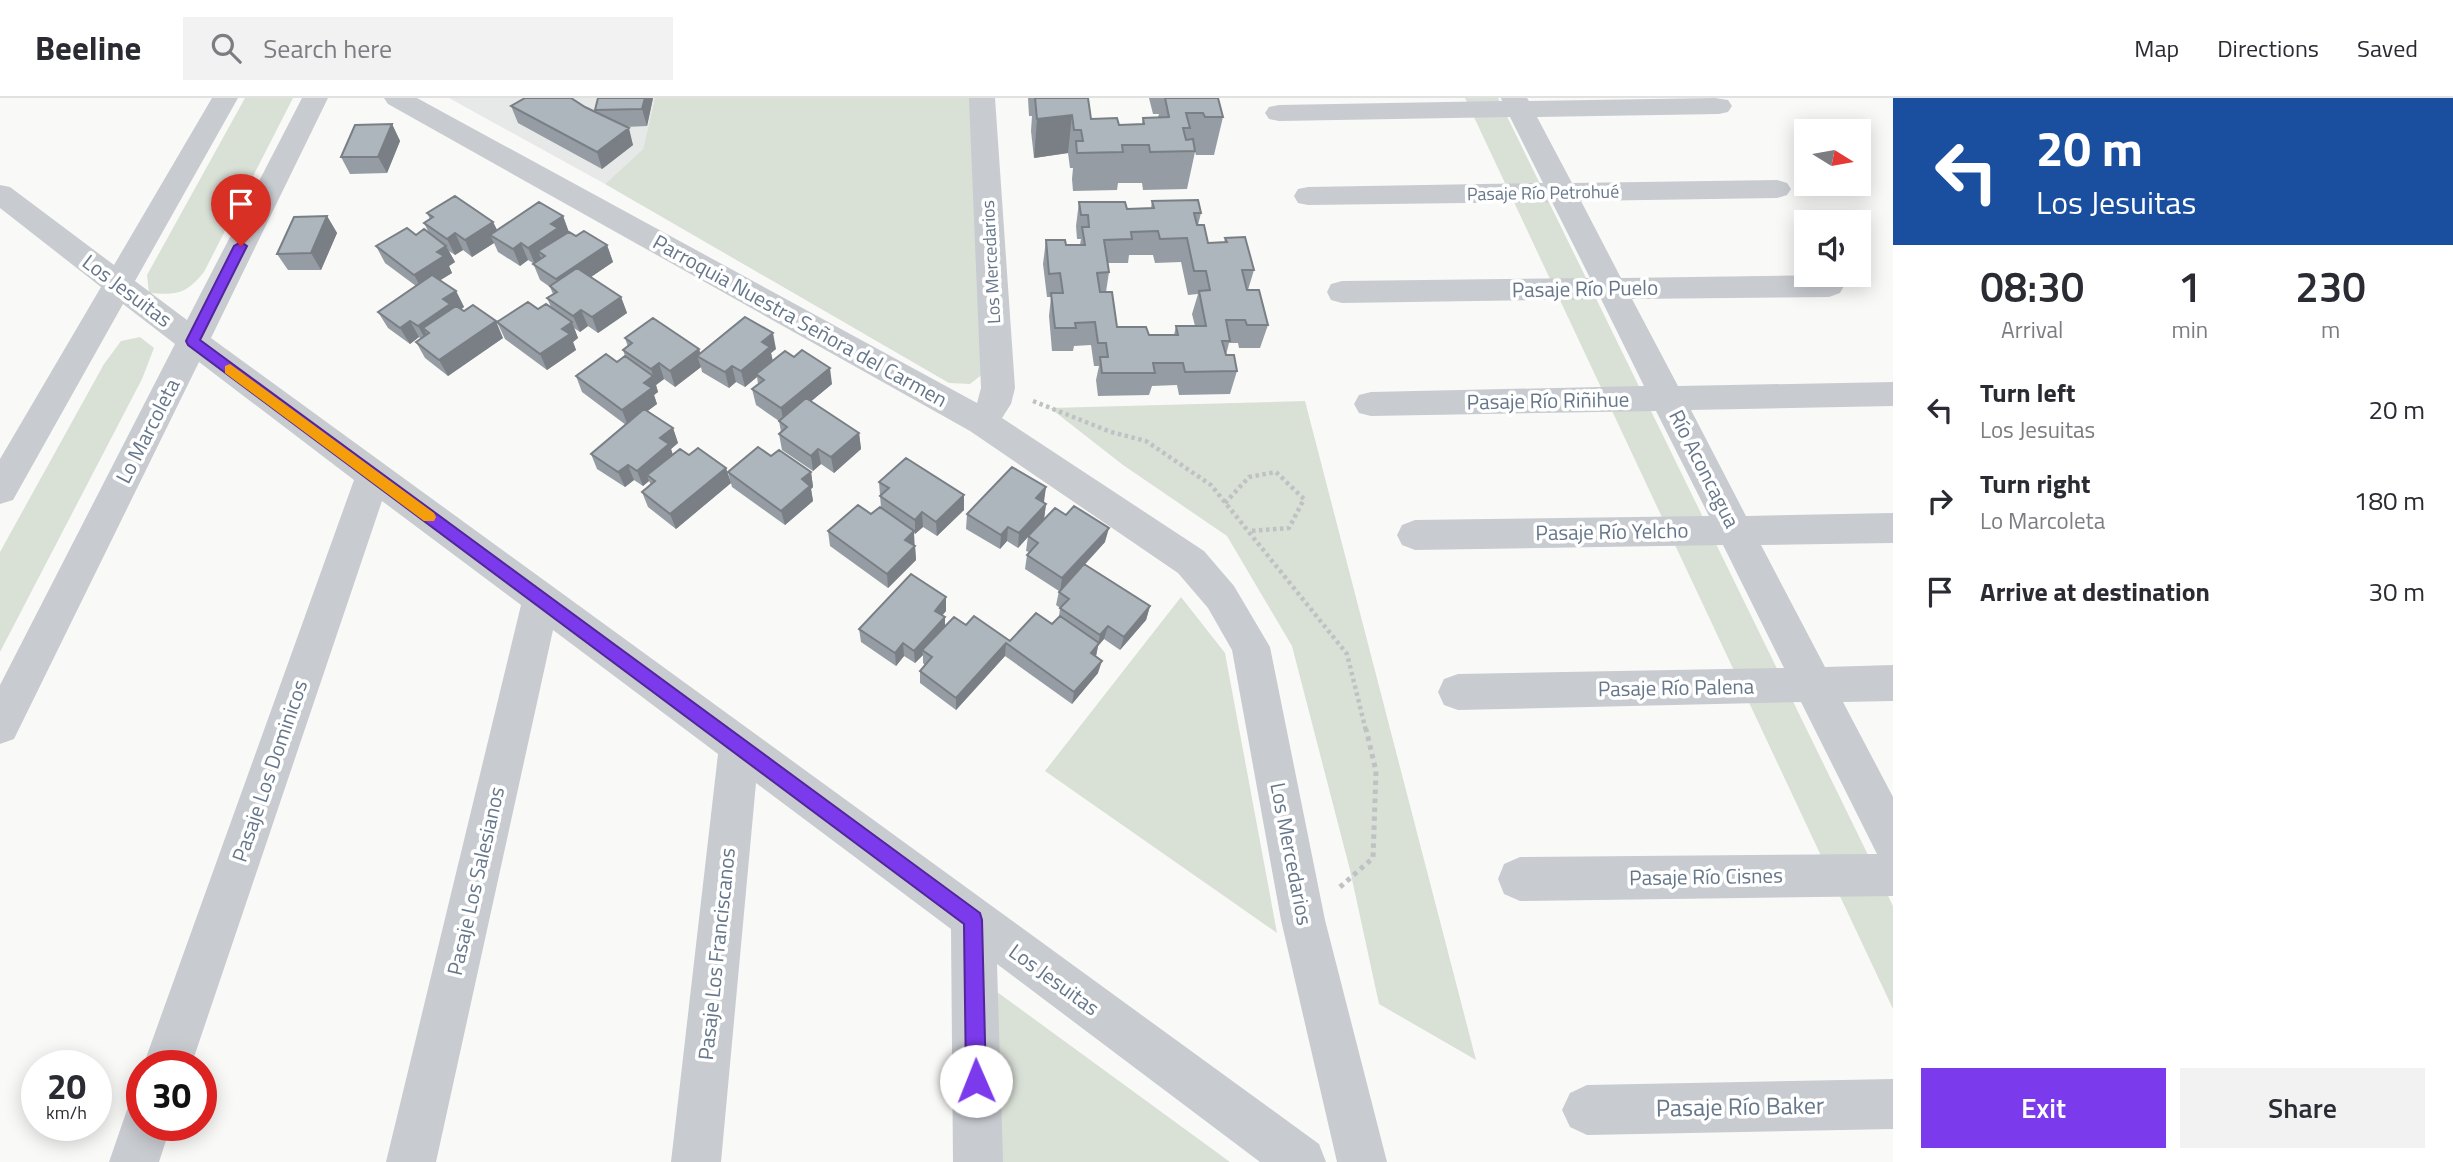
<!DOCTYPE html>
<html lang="en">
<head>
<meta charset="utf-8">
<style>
	:root { --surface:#fff; --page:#f2f2f3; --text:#2b2b33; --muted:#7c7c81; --line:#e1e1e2; --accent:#7c3aed }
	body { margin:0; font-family:"Titillium Web",sans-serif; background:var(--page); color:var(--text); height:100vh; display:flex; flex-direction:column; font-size:26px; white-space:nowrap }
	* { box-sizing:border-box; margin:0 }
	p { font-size:23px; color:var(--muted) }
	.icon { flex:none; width:38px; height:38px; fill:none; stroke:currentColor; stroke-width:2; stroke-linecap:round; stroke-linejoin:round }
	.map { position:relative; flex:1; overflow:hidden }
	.details { display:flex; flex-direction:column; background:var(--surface); width:560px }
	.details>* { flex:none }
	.banner { background:#1a4fa0; color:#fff; overflow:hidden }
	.needle { width:46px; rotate:101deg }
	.controls { position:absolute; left:1794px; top:21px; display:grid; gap:14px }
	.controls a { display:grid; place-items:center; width:77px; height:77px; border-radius:0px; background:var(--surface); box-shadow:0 4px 18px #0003; font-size:35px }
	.speed { position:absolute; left:21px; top:952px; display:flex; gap:14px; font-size:35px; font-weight:700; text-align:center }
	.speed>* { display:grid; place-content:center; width:91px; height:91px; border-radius:50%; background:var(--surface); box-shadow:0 4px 18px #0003; line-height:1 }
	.speed small { font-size:18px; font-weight:400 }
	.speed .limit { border:10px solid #d22; background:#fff; color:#111 }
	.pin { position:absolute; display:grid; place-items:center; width:60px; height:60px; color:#fff; margin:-72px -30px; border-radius:50% 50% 50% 0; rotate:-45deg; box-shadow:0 0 7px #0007 }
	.pin .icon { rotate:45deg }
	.me { position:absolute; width:77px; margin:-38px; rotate:359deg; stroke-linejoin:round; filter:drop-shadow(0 0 5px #0008) }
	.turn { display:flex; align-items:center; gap:24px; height:147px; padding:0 28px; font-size:32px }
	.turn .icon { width:91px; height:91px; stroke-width:2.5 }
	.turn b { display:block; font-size:49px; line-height:60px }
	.eta { display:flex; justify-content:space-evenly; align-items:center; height:119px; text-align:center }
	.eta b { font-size:42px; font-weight:600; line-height:49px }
	.primary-button { display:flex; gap:14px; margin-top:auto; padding:14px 28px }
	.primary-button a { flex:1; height:80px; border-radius:0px; background:var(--accent); color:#fff; font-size:28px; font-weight:600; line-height:80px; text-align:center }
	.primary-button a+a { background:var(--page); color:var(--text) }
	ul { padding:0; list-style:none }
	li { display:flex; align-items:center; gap:21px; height:91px; padding:0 28px }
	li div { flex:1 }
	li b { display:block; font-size:26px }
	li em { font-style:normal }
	header { display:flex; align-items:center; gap:42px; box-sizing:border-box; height:98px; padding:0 35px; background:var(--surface); border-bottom:2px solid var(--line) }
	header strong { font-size:33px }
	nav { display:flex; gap:38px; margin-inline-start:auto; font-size:24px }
	.search { width:490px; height:63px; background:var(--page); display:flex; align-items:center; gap:18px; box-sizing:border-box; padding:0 24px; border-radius:0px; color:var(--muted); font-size:26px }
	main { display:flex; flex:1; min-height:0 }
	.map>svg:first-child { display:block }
	.built { fill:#e7e9e8 }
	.green { fill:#d9e0d6 }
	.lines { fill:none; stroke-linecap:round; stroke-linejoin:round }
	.path-far1 { stroke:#bfc2c5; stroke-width:4.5; stroke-dasharray:3.5 3.5; stroke-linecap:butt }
	.path { stroke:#bfc2c5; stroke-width:5; stroke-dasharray:4.5 4.5; stroke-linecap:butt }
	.minor { fill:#c8cbd0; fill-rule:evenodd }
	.wall { fill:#959ca3; fill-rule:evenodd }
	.shaded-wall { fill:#797f84 }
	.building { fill:#adb5bd; stroke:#797f84; stroke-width:2; fill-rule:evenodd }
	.route { fill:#7c3aed; stroke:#51269a; stroke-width:2 }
	.slow { fill:#f59e0b }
	.labels { text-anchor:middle; stroke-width:7; stroke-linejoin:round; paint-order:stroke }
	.far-street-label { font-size:18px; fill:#66778b; stroke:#fff }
	.street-label { font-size:21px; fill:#66778b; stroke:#fff }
	.near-street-label { font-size:24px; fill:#66778b; stroke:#fff }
</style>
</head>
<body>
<header>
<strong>Beeline</strong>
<div class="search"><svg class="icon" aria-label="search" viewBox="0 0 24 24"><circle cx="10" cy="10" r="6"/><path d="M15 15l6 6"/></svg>Search here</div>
<nav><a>Map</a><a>Directions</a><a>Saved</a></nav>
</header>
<main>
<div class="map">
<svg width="1893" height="1064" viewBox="0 0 1893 1064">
	<rect width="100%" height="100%" fill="#f9faf7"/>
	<path class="built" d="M449 0H655L643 51 605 86Z"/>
	<path class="green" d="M245 0H293L204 174C186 196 178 197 149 195L147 177Z
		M655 0H972L984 275 970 286 949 285 605 86 643 51Z
		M1465 0H1498L1893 808V911Z
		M140 239 154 250 142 281 0 554V454L104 266 121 243Z
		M1305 303 1476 962 1379 906 1350 772 1292 548 1227 438 1123 367 1050 310Z
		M1181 499 1225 555 1277 835 1045 673Z
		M993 891 1230 1064H999Z"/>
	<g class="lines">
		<path class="path-far1" d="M1033 303 1111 334 1146 343 1211 387 1347 556 1366 633
			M1225 405 1249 379 1276 374 1304 401 1289 430 1249 433"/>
		<path class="path" d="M1340 789 1373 760 1376 673 1366 631"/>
		<path class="minor" d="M212 0H238L135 183 187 222 302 0H328L211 240 1319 1046 1326 1064H1260L997 866 1003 1064H953L951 831 756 685 721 1064H671L718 656 553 532 436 1064H386L521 507 382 403 191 968H143L354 382 199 264 14 641 0 646V587L175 246 123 206 13 402 0 406V361L101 189 0 110V87L10 89 114 167Z
			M384 0H417L977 305 981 290 969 0H995L1015 290 1011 306 1002 320 1204 453 1234 488 1270 549 1325 822 1387 1064H1337L1281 822 1232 552 1208 510 1178 475 970 333 388 6Z
			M1501 0H1527L1529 3 1715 0 1728 2 1732 8 1728 14 1719 16 1537 19 1572 85 1777 82 1787 85 1791 91 1787 97 1777 100 1581 103 1621 180 1829 177 1840 181 1844 188 1840 195 1829 199 1632 201 1678 288 1893 284V308L1691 312 1746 418 1893 415V445L1761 447 1825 569 1893 567V603L1843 604 1893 699V798L1520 803 1504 796 1498 781 1504 766 1520 759 1877 756 1801 604 1458 612 1444 607 1438 594 1444 581 1458 576 1784 570 1723 447 1415 452 1402 447 1397 437 1402 427 1415 422 1709 418 1656 313 1371 318 1359 315 1354 306 1359 297 1371 294 1644 288 1601 201 1342 205 1331 202 1327 194 1331 186 1342 183 1590 180 1552 104 1308 107 1298 105 1294 98 1298 91 1308 89 1543 85 1510 19 1279 23 1269 21 1265 15 1269 9 1279 7 1502 3Z
			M1893 981V1031L1587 1037 1570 1029 1562 1012 1570 995 1587 987Z
			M142 1004V1027H171L159 1064H109L128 1009Z"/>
	</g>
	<path class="wall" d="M653 0 647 28 626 29 633 47 602 71 518 25 511 8 585 9 595 14V12Z
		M1028 0H1088L1091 21 1119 27 1142 26 1143 20 1158 19 1159 16H1153L1149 0H1218L1223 19 1214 57H1196L1195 54 1187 91 1143 92 1142 85H1118L1117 92 1073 93 1072 81 1073 70H1070L1068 55 1034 60 1031 33 1032 18H1029Z
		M392 26 400 43 387 75 350 76 341 59Z
		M1152 103 1201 115 1198 127 1208 145H1224L1225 140 1254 172 1248 192 1268 227 1260 250H1239L1238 245H1229L1226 257 1237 273 1230 296 1179 297 1177 287 1152 288 1149 297 1098 298 1096 282 1099 268H1094L1091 247 1074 248 1073 253H1052L1049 218 1051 199H1047L1043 166 1046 142 1066 147H1080L1081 141H1077L1076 128 1079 104 1127 111 1151 110ZM1129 157H1153L1155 165 1181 164 1188 197 1198 196 1192 216 1195 228H1176L1174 237H1149L1117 229 1106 194 1109 174 1108 165H1128Z
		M427 115 493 124 497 132 563 118 569 134 576 138 607 147 613 164 591 179 621 199 627 215 598 235 588 228 580 234 574 230 578 240 573 244 576 252 547 272 505 241 497 224 538 211 551 209 547 200 553 196 550 189 540 182 533 165 528 162 520 168 498 154 494 145 472 159 463 152 455 157 449 153 455 164 449 168 452 175 440 182 456 193 464 209 461 211 503 240 448 278 425 260 416 244 421 241 419 239 410 246 388 230 378 214 416 188 385 165 376 148 416 137 429 135 424 125 430 121Z
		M327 118 337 135 321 172H288L277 156Z
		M625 240 699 251 700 255 776 251 771 255 773 263 832 286 811 303 859 335 861 351 834 375 821 366 813 373 782 352 779 336 781 334 779 323 756 307 752 291 758 286 757 279 745 289 736 284 729 290 702 274 701 269 675 289 664 281 656 287 658 294 654 297 657 306 647 313 673 330 678 345 671 351 673 357H689L726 370 731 385 676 431 648 409 642 394 651 387 649 383 643 388 634 382 625 389 597 371 591 356 626 327 582 294 576 278 617 264 625 258 623 252 628 249Z
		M771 358 811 374 813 389 811 391 813 403 785 427 732 389 728 374Z
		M879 384 964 397V412L937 438 923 429 915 436 914 435 916 462 888 490 830 448 828 433 871 416 881 410Z
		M1046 389 1043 404 1046 406 1044 421 1018 450 1007 443 1000 451 966 431 967 416Z
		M1028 438 1105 444 1085 466 1150 508 1146 522 1120 552 1104 541 1098 548 1096 558 1098 575 1072 606 1005 558 956 612 920 585V573L925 567 923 565V557L915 565 904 558 896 568 861 544 859 531 946 513 942 517 945 528 966 527 1010 543 1052 526 1059 519 1060 510 1056 507 1059 493 1025 471 1027 457 1029 454 1026 453Z"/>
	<path class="shaded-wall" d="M645 0H653L647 28 642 11Z
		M1072 17 1068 55 1034 60 1037 21Z
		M392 26 400 43 387 75 378 59Z
		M629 30 633 47 602 71 597 54Z
		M327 118 337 135 321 172 311 155Z
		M563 118 569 135 545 158 538 153 542 162 535 166 528 150 551 126Z
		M493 124 501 140 490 137 494 145 472 159 465 142Z
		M455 135 463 152 455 157 447 141Z
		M521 145 528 162 520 168 513 151Z
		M607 147 613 164 563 198 556 181Z
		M446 148 455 164 449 168 452 175 423 193 414 177 437 154Z
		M456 193 464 209 429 235 423 230 430 242 427 244 418 228 443 201Z
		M621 199 627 215 598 235 592 219Z
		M581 212 588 228 580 234 573 218Z
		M410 223 419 239 410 246 400 230Z
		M496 223 503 240 448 278 439 262Z
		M572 224 578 240 573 244 576 252 547 272 540 256 562 231Z
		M773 235 776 251 771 255 773 265 756 276 757 279 745 289 741 273 762 244Z
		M699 251 702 261 697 258 701 269 675 289 670 273Z
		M659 265 664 281 656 287 658 294 654 297 657 306 628 328 622 312 644 285 653 278 651 271Z
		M732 268 736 284 729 290 725 274Z
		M830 270 832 286 784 326 781 310Z
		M673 330 678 345 671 351 674 361 647 377 649 383 643 388 637 373 660 340Z
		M859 335 861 351 834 375 831 359Z
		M818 351 821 366 813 373 811 358Z
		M628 367 634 382 625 389 618 374Z
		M726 370 731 385 676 431 670 416Z
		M811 374 813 389 811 391 813 403 785 427 781 413 802 381Z
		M1046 389 1044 404 1034 415 1036 400Z
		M964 397V412L937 438 936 424Z
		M1046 406 1044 421 1018 450 1019 435Z
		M922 414 923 429 915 436V422Z
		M1008 429 1007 443 1000 451 1001 437Z
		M1109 430 1105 444 1060 494 1062 480Z
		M914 433V448L905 442Z
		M915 448 916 462 888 490 887 476Z
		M946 499V513L935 526V513Z
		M1150 508 1146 522 1120 552 1124 539Z
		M945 519V532L922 552 923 557 915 565 914 553Z
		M1108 528 1104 541 1098 548 1096 558 1091 555 1098 547 1100 537Z
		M903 545 904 558 896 568 895 555Z
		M1006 545 1005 558 956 612V600Z
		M1102 563 1098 575 1072 606 1074 594Z"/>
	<path class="building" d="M525 0H571L585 9 629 30 597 54 511 8Z
		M598 0H645L642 11 595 12Z
		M1035 0H1088L1091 21 1117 20 1119 27 1144 26 1143 20 1169 19 1165 0H1218L1223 19H1205L1203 15H1186L1190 30H1183L1186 42 1193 41 1195 53 1150 54 1149 47H1122L1123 54 1077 55 1076 43H1083L1081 32H1074L1072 17 1037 21Z
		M392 26 378 59H341L355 27Z
		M455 98 493 124 465 142 455 135 447 141 424 125 433 119 427 115Z
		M1198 102 1201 115H1194L1197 127H1204L1208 145 1227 144 1225 140 1245 139 1254 172H1242L1247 192H1259L1268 227H1247L1245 222H1226L1230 243H1222L1226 257H1234L1237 273 1185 274 1183 265H1153L1155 275H1102L1100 259H1108L1106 245H1098L1095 224 1075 225 1076 230H1055L1051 195H1063L1060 175 1049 176 1046 142H1065L1066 147H1085L1082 129H1089L1088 117H1081L1079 104H1125L1127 111 1154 110 1152 103ZM1158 133 1160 141 1187 140 1194 173H1206L1210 192 1199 193 1206 228H1176L1178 237H1149L1146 229H1117L1112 194H1100L1097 175 1109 174 1104 142 1132 141 1131 134Z
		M539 104 563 118 551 126 558 130 528 150 521 145 513 151 490 137Z
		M327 118 311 155 277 156 294 119Z
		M407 130 416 137 424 131 446 148 437 154 444 158 414 177 376 148Z
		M584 133 607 147 556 181 533 166 545 158 538 153 569 134 576 138Z
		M577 170 621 199 592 219 581 212 573 218 547 200 557 194 550 188Z
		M432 177 456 193 443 201 450 206 418 228 410 223 400 230 378 214Z
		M528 204 538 211 546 206 572 224 562 231 570 236 540 256 497 224Z
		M473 207 496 223 439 262 416 244 429 235 423 230 456 208 464 213Z
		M745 219 773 235 762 244 770 249 741 273 732 268 725 274 697 258Z
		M653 220 699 251 670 273 659 265 651 271 623 252 632 245 625 240Z
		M802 252 830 270 781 310 752 291 764 282 756 276 785 253 794 259Z
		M606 256 617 264 625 258 653 278 644 285 652 290 622 312 576 278Z
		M806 300 859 335 831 359 818 351 811 358 779 336 787 329 779 323Z
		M644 311 673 330 660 340 669 346 637 373 628 367 618 374 591 356Z
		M758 349 771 358 779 352 811 374 802 381 810 388 781 413 728 374Z
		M698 350 726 370 670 416 642 394 655 383 647 377 680 351 689 357Z
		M906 360 964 397 936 424 922 414 915 422 880 398 889 390 879 384Z
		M1012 369 1046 389 1036 400 1046 406 1019 435 1008 429 1001 437 967 416Z
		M858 407 871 416 880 409 914 433 905 442 915 448 887 476 828 433Z
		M1074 408 1109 430 1062 480 1027 457 1038 445 1028 438 1055 410 1066 417Z
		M1084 466 1150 508 1124 539 1108 528 1100 537 1060 510 1069 501 1059 494Z
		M911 476 946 499 935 513 945 519 914 553 903 545 895 555 859 531Z
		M1036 515 1052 526 1060 518 1099 545 1091 555 1102 563 1074 594 1006 545 956 600 920 573 932 559 922 552 954 519 966 527 974 518 1010 543Z"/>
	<path class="route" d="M241 144 247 148 200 242 980 815 982 822 986 983 983 990 976 993 969 990 966 983 964 826 188 247 186 243 234 148Z"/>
	<path class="slow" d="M230 266 434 415 436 419 434 423H424L225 275V268Z"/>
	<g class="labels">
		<g class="far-street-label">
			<text transform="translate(1543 95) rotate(-1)" y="6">Pasaje Río Petrohué</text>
			<text transform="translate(991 164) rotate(-93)" y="6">Los Mercedarios</text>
		</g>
		<g class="street-label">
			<text transform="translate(1585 191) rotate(-1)" y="7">Pasaje Río Puelo</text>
			<text transform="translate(127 193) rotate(37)" y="7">Los Jesuitas</text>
			<text transform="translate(800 223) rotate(29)" y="7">Parroquia Nuestra Señora del Carmen</text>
			<text transform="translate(1548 303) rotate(-1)" y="7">Pasaje Río Riñihue</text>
			<text transform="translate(148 333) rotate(-63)" y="7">Lo Marcoleta</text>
			<text transform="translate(1704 371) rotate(63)" y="7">Río Aconcagua</text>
			<text transform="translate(1612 434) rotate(-1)" y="7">Pasaje Río Yelcho</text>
			<text transform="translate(1676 590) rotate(-1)" y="7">Pasaje Río Palena</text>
			<text transform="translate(270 673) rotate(-71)" y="7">Pasaje Los Dominicos</text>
			<text transform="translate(1291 756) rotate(79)" y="7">Los Mercedarios</text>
			<text transform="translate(1706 779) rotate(-1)" y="7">Pasaje Río Cisnes</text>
			<text transform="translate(476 783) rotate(-77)" y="7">Pasaje Los Salesianos</text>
			<text transform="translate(717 856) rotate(-84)" y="7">Pasaje Los Franciscanos</text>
			<text transform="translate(1054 882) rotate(36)" y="7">Los Jesuitas</text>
		</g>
		<g class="near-street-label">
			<text transform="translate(1740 1009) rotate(-1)" y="8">Pasaje Río Baker</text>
		</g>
	</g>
</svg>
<div class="controls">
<a><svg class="needle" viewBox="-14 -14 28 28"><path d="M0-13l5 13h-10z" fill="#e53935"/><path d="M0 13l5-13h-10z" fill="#7c7c81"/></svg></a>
<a><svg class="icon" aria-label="sound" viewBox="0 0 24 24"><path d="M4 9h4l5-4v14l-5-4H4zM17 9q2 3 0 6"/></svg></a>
</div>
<div class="speed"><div>20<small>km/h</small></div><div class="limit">30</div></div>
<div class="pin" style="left:241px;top:148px;background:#d93025"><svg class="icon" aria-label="arrive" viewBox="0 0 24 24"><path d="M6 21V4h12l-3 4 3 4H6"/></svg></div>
<svg class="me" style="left:976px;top:983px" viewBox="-20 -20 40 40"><circle r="19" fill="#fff"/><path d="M0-13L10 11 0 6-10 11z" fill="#7c3aed"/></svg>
</div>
<section class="details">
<div class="banner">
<div class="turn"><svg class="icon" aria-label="left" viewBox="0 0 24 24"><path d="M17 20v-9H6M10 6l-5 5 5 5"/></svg><div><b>20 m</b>Los Jesuitas</div></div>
</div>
<div class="eta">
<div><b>08:30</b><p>Arrival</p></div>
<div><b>1</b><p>min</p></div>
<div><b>230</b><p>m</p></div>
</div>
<ul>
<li><svg class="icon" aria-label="left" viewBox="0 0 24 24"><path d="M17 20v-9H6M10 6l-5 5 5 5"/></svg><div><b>Turn left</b><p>Los Jesuitas</p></div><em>20 m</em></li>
<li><svg class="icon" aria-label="right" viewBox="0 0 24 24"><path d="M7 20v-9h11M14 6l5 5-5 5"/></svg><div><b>Turn right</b><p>Lo Marcoleta</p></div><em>180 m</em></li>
<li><svg class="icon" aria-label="arrive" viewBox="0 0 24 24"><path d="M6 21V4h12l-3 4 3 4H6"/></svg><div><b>Arrive at destination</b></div><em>30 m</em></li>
</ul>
<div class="primary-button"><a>Exit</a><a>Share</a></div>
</section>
</main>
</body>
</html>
